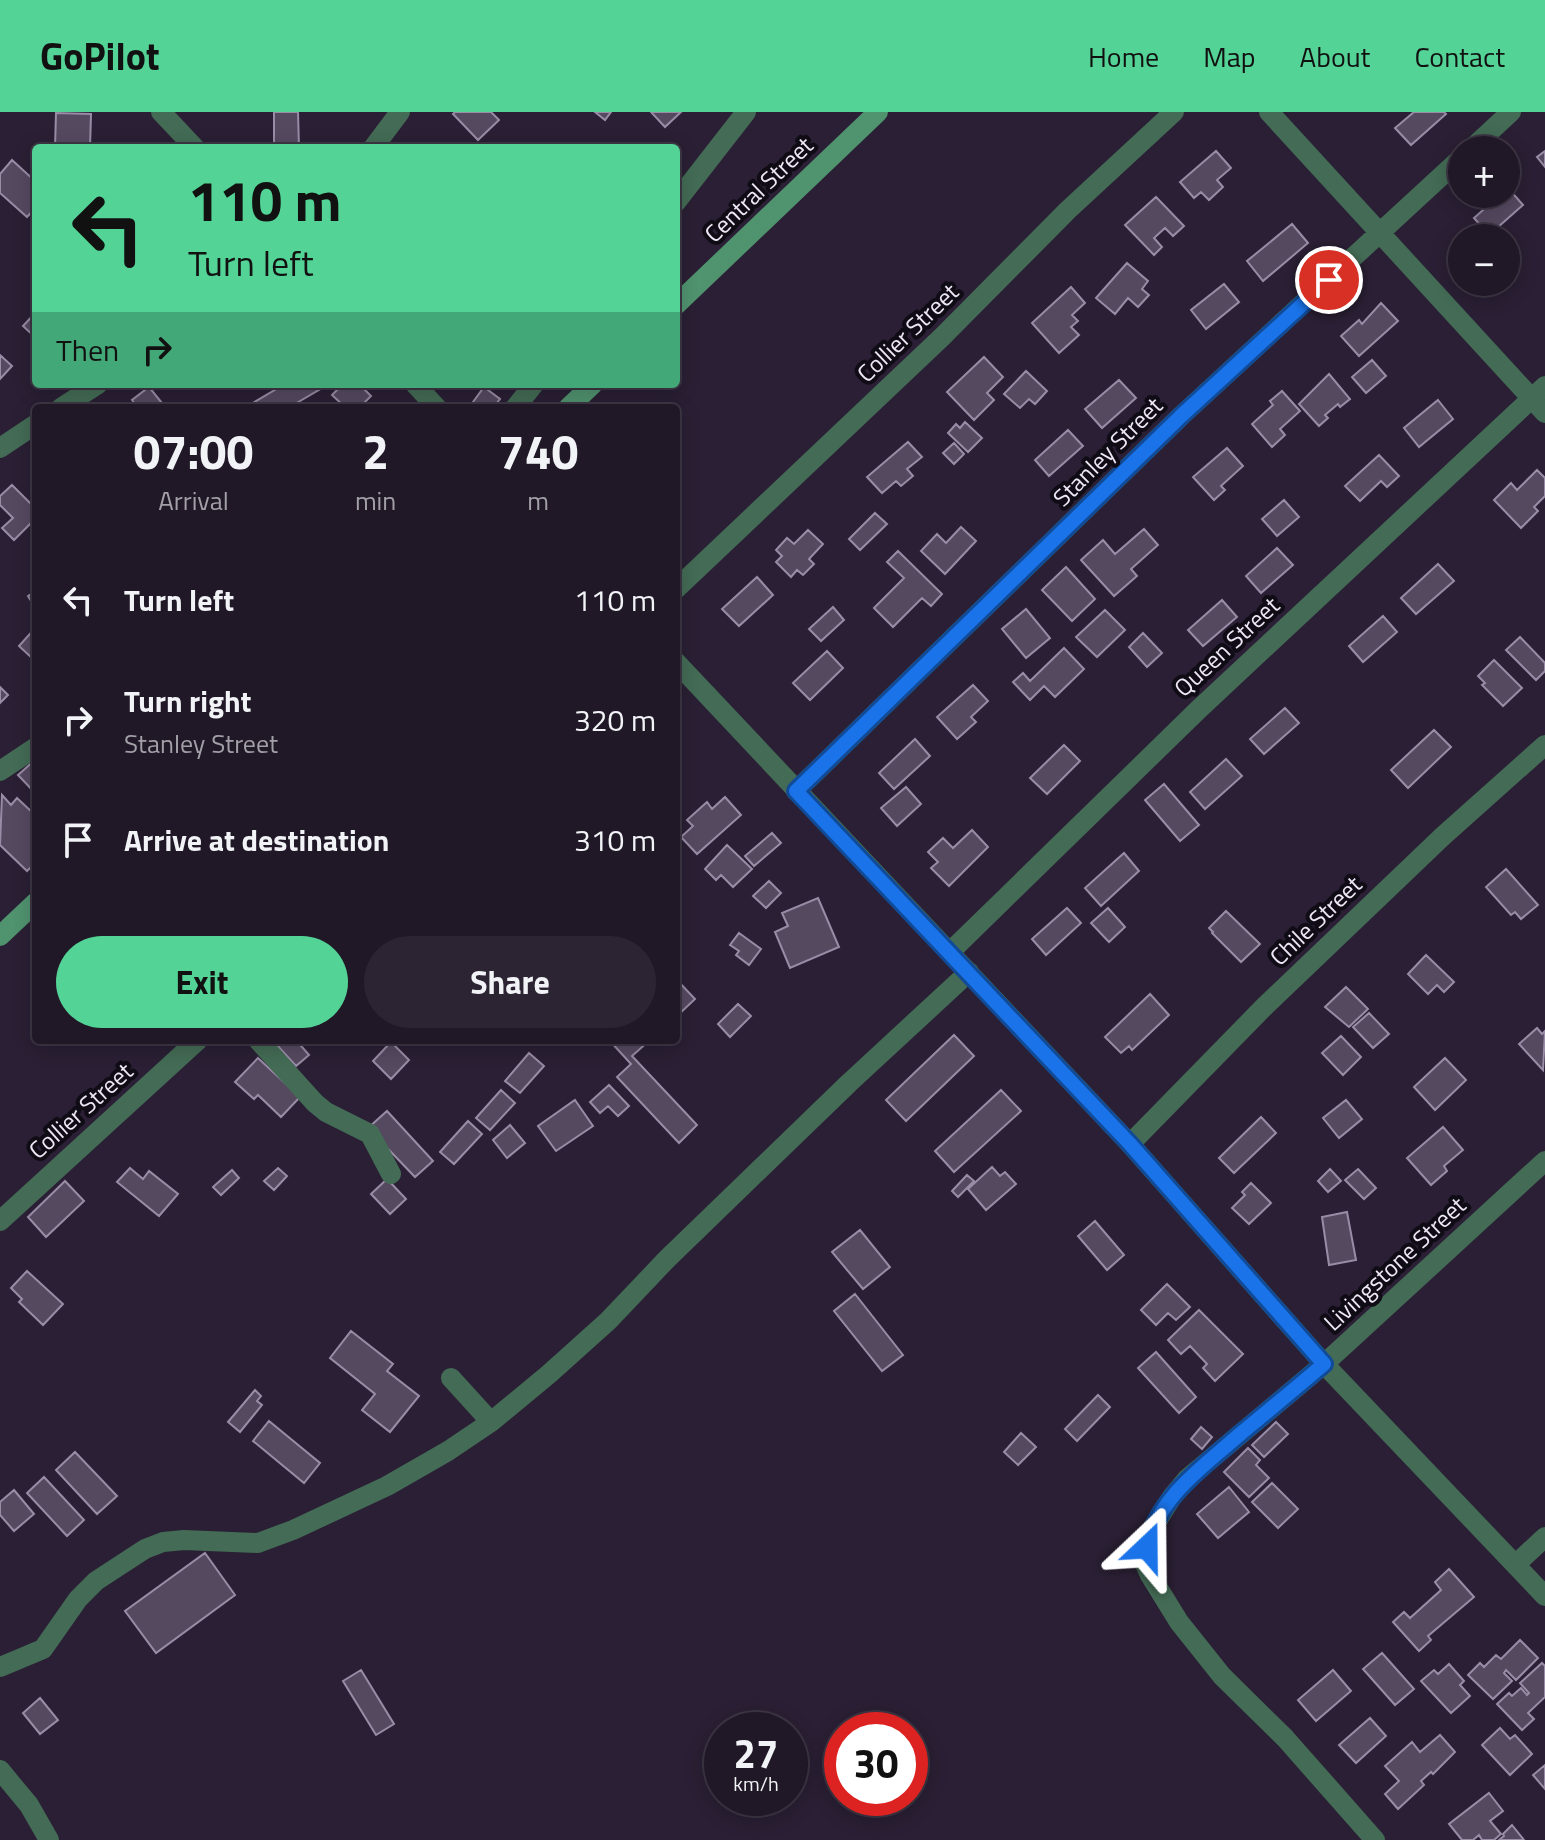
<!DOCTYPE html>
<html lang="en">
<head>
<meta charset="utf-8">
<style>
	:root { --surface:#201727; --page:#2d2433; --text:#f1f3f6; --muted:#a29fa7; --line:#3d3644; --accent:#54d396 }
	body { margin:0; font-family:"Titillium Web",sans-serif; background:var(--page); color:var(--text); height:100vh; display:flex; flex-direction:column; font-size:30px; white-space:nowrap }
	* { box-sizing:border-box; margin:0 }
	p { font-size:26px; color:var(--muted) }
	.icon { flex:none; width:44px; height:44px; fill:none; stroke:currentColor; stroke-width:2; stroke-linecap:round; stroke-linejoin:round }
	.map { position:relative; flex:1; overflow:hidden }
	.panel { position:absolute; left:32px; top:292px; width:648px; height:640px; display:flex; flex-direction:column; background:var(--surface); border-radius:8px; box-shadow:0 4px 20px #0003,0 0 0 2px var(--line) }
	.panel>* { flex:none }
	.banner { position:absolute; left:32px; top:32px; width:648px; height:244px; border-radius:8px; box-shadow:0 4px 20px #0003,0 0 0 2px var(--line); background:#54d396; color:#111; overflow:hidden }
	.controls { position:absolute; left:1448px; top:24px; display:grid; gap:16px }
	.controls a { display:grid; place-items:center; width:72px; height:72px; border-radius:50%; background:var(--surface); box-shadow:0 4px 20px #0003,0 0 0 2px var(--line); font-size:40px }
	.speed { position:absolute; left:704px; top:1600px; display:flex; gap:16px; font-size:40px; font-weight:700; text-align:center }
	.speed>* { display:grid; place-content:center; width:104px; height:104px; border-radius:50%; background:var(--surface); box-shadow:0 4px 20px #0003,0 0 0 2px var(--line); line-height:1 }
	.speed small { font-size:20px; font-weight:400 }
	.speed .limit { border:12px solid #d22; background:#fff; color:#111 }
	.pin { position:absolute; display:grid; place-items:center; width:68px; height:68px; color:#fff; margin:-34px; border:4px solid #fff; border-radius:50%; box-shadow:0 2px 8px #0007 }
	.me { position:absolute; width:88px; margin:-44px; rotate:23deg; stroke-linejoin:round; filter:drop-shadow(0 0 6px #0008) }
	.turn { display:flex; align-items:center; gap:28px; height:168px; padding:0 24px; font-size:36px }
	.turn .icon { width:104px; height:104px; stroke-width:2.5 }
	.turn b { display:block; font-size:56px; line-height:68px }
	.then { display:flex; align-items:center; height:76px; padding:0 24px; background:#0003; gap:16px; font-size:30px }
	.eta { display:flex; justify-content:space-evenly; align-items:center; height:136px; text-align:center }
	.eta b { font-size:48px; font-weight:700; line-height:56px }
	.button { display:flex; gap:16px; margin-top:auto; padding:16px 24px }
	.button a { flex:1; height:92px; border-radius:48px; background:var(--accent); color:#111; font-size:32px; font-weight:700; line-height:92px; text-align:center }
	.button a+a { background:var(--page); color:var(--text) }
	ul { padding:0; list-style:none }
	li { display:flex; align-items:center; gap:24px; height:120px; padding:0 24px }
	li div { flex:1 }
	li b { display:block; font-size:30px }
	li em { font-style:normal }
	header { display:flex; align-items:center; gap:48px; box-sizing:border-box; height:112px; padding:0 40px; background:var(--accent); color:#111 }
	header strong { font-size:38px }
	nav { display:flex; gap:44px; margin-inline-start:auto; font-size:28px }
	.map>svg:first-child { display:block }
	.building { fill:#554960; stroke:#998ca6; stroke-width:2 }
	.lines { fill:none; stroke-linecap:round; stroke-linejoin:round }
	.street { stroke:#436b55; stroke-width:20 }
	.secondary { stroke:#50936f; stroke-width:20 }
	.route-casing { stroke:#114b97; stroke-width:20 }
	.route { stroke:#1a73e8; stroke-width:14 }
	.labels { text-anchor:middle; stroke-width:8; stroke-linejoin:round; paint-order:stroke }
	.street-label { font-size:24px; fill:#eee7f5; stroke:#100c15 }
</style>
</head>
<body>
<header>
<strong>GoPilot</strong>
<nav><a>Home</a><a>Map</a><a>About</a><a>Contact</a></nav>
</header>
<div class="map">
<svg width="1545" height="1728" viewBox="0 0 1545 1728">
	<rect width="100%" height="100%" fill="#2a1f34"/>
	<path class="building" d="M274 0H298L299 36H274Z
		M455 0H491L499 8 478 28 453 2Z
		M595 0H611L605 8Z
		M651 0H681L665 15Z
		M1414 0H1444L1446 2 1411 33 1395 16Z
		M56 1 91 2 90 36H55Z
		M1216 39 1231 56 1217 68 1223 75 1209 88 1201 80 1194 86 1180 70Z
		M1545 39V55L1537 45Z
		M12 48 36 70V95L27 105 0 81V62Z
		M1508 76 1523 93 1489 123 1474 106 1501 82H1506Z
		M1156 85 1184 114 1173 124 1165 116 1154 126 1162 135 1154 143 1125 113Z
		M1292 112 1308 131 1263 169 1247 149Z
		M1127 151 1148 169 1142 177 1149 183 1138 195 1128 186 1115 202 1096 186Z
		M1224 172 1239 190 1206 217 1191 198Z
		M1071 175 1085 191 1072 203 1078 209 1071 215 1079 223 1059 241 1032 211Z
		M1381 191 1398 209 1359 244 1341 224 1359 208 1362 212Z
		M36 200V226L23 214Z
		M0 243 12 254 0 267Z
		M984 245 1003 265 987 281 994 288 974 308 947 280Z
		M1372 248 1386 264 1366 281 1352 265Z
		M1026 259 1047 279 1035 292 1029 287 1020 296 1004 282Z
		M1329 262 1350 287 1340 295 1338 292 1325 303 1328 306 1319 314 1299 292Z
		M1119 268 1136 286 1102 316 1085 297Z
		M285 272H329L288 296H253L251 292Z
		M343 272H359L371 284 359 296H346L332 283Z
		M149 275 166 296H138L132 288Z
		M484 275 500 287 493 296H480L473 290Z
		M1282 279 1300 299 1280 317 1285 323 1272 335 1252 312 1273 293 1270 289Z
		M1438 288 1453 307 1419 335 1404 316Z
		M965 310 982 326 968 340 948 321 956 312 960 316Z
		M1068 318 1083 334 1049 364 1035 348Z
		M908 330 922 345 907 357 913 364 901 374 896 369 882 381 867 365Z
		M954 331 964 342 954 352 943 341Z
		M1227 336 1243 354 1221 374 1225 378 1214 388 1193 365Z
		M1379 343 1399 364 1387 375 1381 369 1360 389 1345 374Z
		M1537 358 1545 366V384L1534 395 1538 399 1521 416 1494 388 1511 371 1517 378Z
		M12 373 36 397V406L14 428 2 416 13 406 0 393V384Z
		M1284 388 1299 405 1277 424 1262 407Z
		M875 401 887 412 860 438 849 427Z
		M961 415 976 429 945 462 921 439 937 422 946 431Z
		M1144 417 1158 433 1131 457 1137 464 1114 484 1081 448 1103 428 1115 442Z
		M808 418 823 432 809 447 814 452 803 463 797 458 791 465 776 450 782 444 776 438 787 426 794 432Z
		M1277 436 1293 453 1261 481 1246 464Z
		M898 439 942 482 931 494 922 486 893 515 874 496 904 466 887 450Z
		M1438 452 1454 469 1416 502 1401 486Z
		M1066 455 1095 487 1072 509 1042 478Z
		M757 465 773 483 739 514 722 497Z
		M36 479V497L28 484Z
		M1222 488 1237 505 1203 534 1188 518Z
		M833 495 844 508 821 529 809 517Z
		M1026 497 1050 526 1026 546 1002 517Z
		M1105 498 1125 518 1097 545 1076 525Z
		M1383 504 1397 520 1363 550 1349 534Z
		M36 515V542L32 546 19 534Z
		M1143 521 1162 541 1147 555 1129 535Z
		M1520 525 1545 551V559L1536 568 1506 538Z
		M1064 536 1084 557 1055 585 1044 574 1030 588 1013 570 1023 561 1030 569Z
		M827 539 843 556 810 588 793 571Z
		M1494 548 1522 576 1503 594 1482 573 1485 571 1478 564Z
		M973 573 988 589 971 605 976 610 957 627 937 605Z
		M0 575 8 583 0 591Z
		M1285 596 1299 611 1264 642 1250 627Z
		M1434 618 1451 635 1408 676 1391 658Z
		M915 627 930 644 894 677 879 661Z
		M1064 633 1080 649 1047 682 1030 666Z
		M36 647V682L18 663Z
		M1226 647 1242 664 1205 697 1190 680Z
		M1164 672 1199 713 1180 729 1145 688Z
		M906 675 921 692 897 714 881 696Z
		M2 683 11 693 17 686 36 704V750L27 759 0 733Z
		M725 685 741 703 697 742 681 725 693 714 687 708 707 690 712 697Z
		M972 718 988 735 949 774 931 756 938 750 928 740 943 726 953 736Z
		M772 721 781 731 754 754 745 744Z
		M727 733 752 757 733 775 721 763 716 768 705 757Z
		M1124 741 1139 759 1101 794 1085 776Z
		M1506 757 1538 793 1521 807 1515 800 1511 803 1486 775Z
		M769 769 781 781 766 796 753 784Z
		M818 786 839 835 790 856 775 820 788 814 782 801Z
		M1067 796 1081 811 1046 843 1032 827Z
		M1108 796 1125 815 1109 830 1091 811Z
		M1226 799 1260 832 1241 850 1212 821 1213 820 1209 816Z
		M739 821 761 837 749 853 736 843 739 839 730 833Z
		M1426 843 1454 870 1444 880 1437 873 1428 882 1408 862Z
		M676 867 695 887 676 905Z
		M1346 875 1368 897 1349 915 1325 895Z
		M1150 882 1169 903 1132 938 1129 934 1121 941 1105 925Z
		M738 892 751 904 730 925 718 912Z
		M1369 901 1389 922 1373 936 1353 915Z
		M1537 916 1542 922 1545 919 1543 958 1519 932Z
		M954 923 974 944 906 1009 886 988Z
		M1341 924 1361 945 1343 963 1322 941Z
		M281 928H296L309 943 296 954 276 932Z
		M609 928H650L632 944 697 1013 679 1031 617 965 631 952Z
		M391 930 409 948 391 967 373 949Z
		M529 941 544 954 520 981 505 969Z
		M258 946 300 985 281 1005 258 983 254 987 235 970Z
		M1445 946 1466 968 1435 998 1414 975Z
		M609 973 629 994 618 1004 608 994 600 1001 590 990Z
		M501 978 515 991 490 1018 476 1006Z
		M1001 978 1021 999 954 1060 935 1039Z
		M575 988 593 1014 556 1039 538 1014Z
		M1346 988 1362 1007 1339 1026 1323 1006Z
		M387 999 433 1049 415 1065 368 1016Z
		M1261 1005 1276 1021 1234 1061 1219 1046Z
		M468 1009 482 1022 454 1052 440 1040Z
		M510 1013 525 1031 507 1046 493 1028Z
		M1443 1015 1463 1038 1444 1054 1447 1059 1431 1073 1407 1046Z
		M992 1055 1000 1064 1005 1060 1016 1072 986 1098 968 1077Z
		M130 1056 143 1067 149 1059 178 1082 159 1104 117 1070Z
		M278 1056 287 1064 274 1078 264 1069Z
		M1330 1057 1341 1069 1328 1080 1318 1069Z
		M1358 1057 1376 1076 1364 1087 1345 1068Z
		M232 1058 239 1066 221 1083 213 1075Z
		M967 1063 974 1069 958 1085 952 1079Z
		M387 1067 406 1087 390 1102 371 1082Z
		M65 1069 84 1089 46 1125 28 1105Z
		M1251 1071 1271 1091 1249 1112 1232 1096 1245 1083 1242 1080Z
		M1347 1100 1356 1148 1329 1153 1322 1105Z
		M1095 1109 1124 1143 1107 1158 1078 1124Z
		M860 1118 890 1155 863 1177 832 1140Z
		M27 1159 63 1192 43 1213 19 1190 22 1187 11 1176Z
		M1167 1172 1190 1195 1176 1208 1168 1201 1156 1213 1141 1198Z
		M855 1182 903 1243 882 1259 834 1199Z
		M1199 1198 1243 1242 1215 1269 1203 1256 1207 1252 1190 1234 1181 1242 1168 1228Z
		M351 1219 393 1252 387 1259 419 1284 390 1320 362 1298 375 1282 330 1246Z
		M1156 1240 1196 1285 1179 1301 1138 1256Z
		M255 1278 261 1284 257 1289 262 1293 240 1320 228 1310Z
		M1098 1283 1110 1295 1077 1329 1065 1317Z
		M269 1309 320 1351 304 1371 253 1329Z
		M1276 1310 1288 1322 1264 1345 1252 1333Z
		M1201 1315 1212 1325 1202 1337 1191 1327Z
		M1021 1321 1036 1335 1018 1353 1004 1340Z
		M1248 1336 1260 1348 1256 1353 1269 1366 1249 1385 1224 1360Z
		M75 1340 117 1384 97 1402 56 1358Z
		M44 1365 84 1408 67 1424 27 1381Z
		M1272 1371 1298 1397 1278 1416 1252 1390Z
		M1229 1375 1249 1400 1218 1426 1197 1402Z
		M14 1378 34 1402 14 1419 0 1403V1390Z
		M205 1441 235 1483 156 1541 125 1499Z
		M1449 1457 1474 1485 1428 1524 1431 1528 1419 1539 1393 1510 1404 1500 1410 1506 1441 1478 1435 1470Z
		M1520 1528 1538 1546 1516 1568 1506 1558 1504 1561 1512 1569 1493 1587 1468 1563 1480 1551 1484 1555 1496 1543 1501 1547Z
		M1382 1541 1414 1577 1395 1593 1363 1557Z
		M1542 1551 1545 1554V1585L1528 1601 1534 1607 1522 1618 1497 1592 1509 1581 1512 1584 1521 1576 1527 1583 1529 1581 1520 1571Z
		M1449 1552 1464 1569 1460 1573 1470 1584 1451 1601 1421 1569 1434 1558 1438 1562Z
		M361 1558 394 1612 376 1623 343 1569Z
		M1333 1558 1351 1579 1316 1609 1298 1588Z
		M40 1586 58 1608 40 1622 23 1601Z
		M1370 1606 1386 1624 1356 1651 1339 1633Z
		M1500 1616 1510 1627 1515 1623 1532 1642 1510 1663 1482 1633Z
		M1440 1623 1455 1640 1433 1662 1431 1660 1421 1669 1424 1673 1398 1697 1385 1682 1399 1669 1385 1654 1412 1630 1420 1640Z
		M1545 1653V1677L1533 1663Z
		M1489 1681 1503 1699 1490 1709 1501 1722 1494 1728H1482L1479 1723 1473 1728H1462L1449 1712Z
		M1512 1713 1524 1728H1499L1504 1724 1503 1722Z"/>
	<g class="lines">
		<path class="street" d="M161 0 195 36
			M1269 0 1545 301
			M373 36 400 0
			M1470 38 1511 0
			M676 90 746 0
			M415 272 437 296
			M61 296 98 272
			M515 296 534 272
			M0 336 36 312
			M676 477 942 225 1068 98 1174 0
			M676 550 1130 1032 1324 1252 1545 1484
			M0 659 36 635
			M796 679 1181 304 1462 45
			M950 840 1198 598 1545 274
			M258 928 315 991 326 1000 370 1022 391 1062
			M1130 1032 1264 895 1443 724 1545 633
			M0 1109 198 928
			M451 1266 491 1310 549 1262 608 1209 667 1147 849 971 969 860
			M1516 1452 1545 1425
			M0 1555 43 1537 78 1487 96 1469 145 1437 163 1430 184 1428 258 1431 293 1418 387 1374 448 1339 491 1310
			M0 1658 29 1693 49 1728
			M1375 1728 1285 1626 1222 1564 1179 1510 1150 1463 1145 1452 1150 1420 1172 1385 1187 1367 1324 1252 1545 1049"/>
		<path class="secondary" d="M676 193 878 0
			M568 296 593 272
			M0 824 36 790"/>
	</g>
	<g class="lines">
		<g class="route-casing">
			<path id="route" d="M1147 1435C1158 1385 1203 1355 1239 1323 1268 1299 1296 1276 1324 1252L1130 1032 796 679 1181 304 1329 168"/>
		</g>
		<use href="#route" class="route"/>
	</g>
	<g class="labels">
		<g class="street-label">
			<text transform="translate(759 78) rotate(-44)" y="8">Central Street</text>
			<text transform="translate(908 221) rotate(-44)" y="8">Collier Street</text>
			<text transform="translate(1108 340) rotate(-45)" y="8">Stanley Street</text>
			<text transform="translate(1227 535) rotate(-43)" y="8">Queen Street</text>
			<text transform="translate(1316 809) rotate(-44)" y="8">Chile Street</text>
			<text transform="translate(81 999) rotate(-42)" y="8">Collier Street</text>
			<text transform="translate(1395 1152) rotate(-43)" y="8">Livingstone Street</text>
		</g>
	</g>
</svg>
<div class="controls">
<a>+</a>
<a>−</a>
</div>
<div class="speed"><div>27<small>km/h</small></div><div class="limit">30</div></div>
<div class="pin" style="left:1329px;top:168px;background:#d93025"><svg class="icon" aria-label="arrive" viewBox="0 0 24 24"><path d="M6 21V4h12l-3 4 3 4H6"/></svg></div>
<svg class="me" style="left:1147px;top:1435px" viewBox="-20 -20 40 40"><path d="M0-17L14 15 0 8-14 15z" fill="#1a73e8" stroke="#fff" stroke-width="4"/></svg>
<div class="banner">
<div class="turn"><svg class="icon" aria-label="left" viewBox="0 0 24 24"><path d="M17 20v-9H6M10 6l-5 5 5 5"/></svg><div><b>110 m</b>Turn left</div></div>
<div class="then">Then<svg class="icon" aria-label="right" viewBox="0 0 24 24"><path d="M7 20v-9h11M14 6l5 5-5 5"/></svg></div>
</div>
<section class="panel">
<div class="eta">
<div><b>07:00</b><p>Arrival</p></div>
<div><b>2</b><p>min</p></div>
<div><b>740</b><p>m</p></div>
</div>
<ul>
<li><svg class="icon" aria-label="left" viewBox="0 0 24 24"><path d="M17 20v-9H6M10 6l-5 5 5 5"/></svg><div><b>Turn left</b></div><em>110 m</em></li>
<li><svg class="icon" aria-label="right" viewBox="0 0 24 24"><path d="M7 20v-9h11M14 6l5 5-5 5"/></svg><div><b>Turn right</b><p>Stanley Street</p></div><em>320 m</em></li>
<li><svg class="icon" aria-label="arrive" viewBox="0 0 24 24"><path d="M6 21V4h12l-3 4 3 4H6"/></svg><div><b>Arrive at destination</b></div><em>310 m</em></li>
</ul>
<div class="button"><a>Exit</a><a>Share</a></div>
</section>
</div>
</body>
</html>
